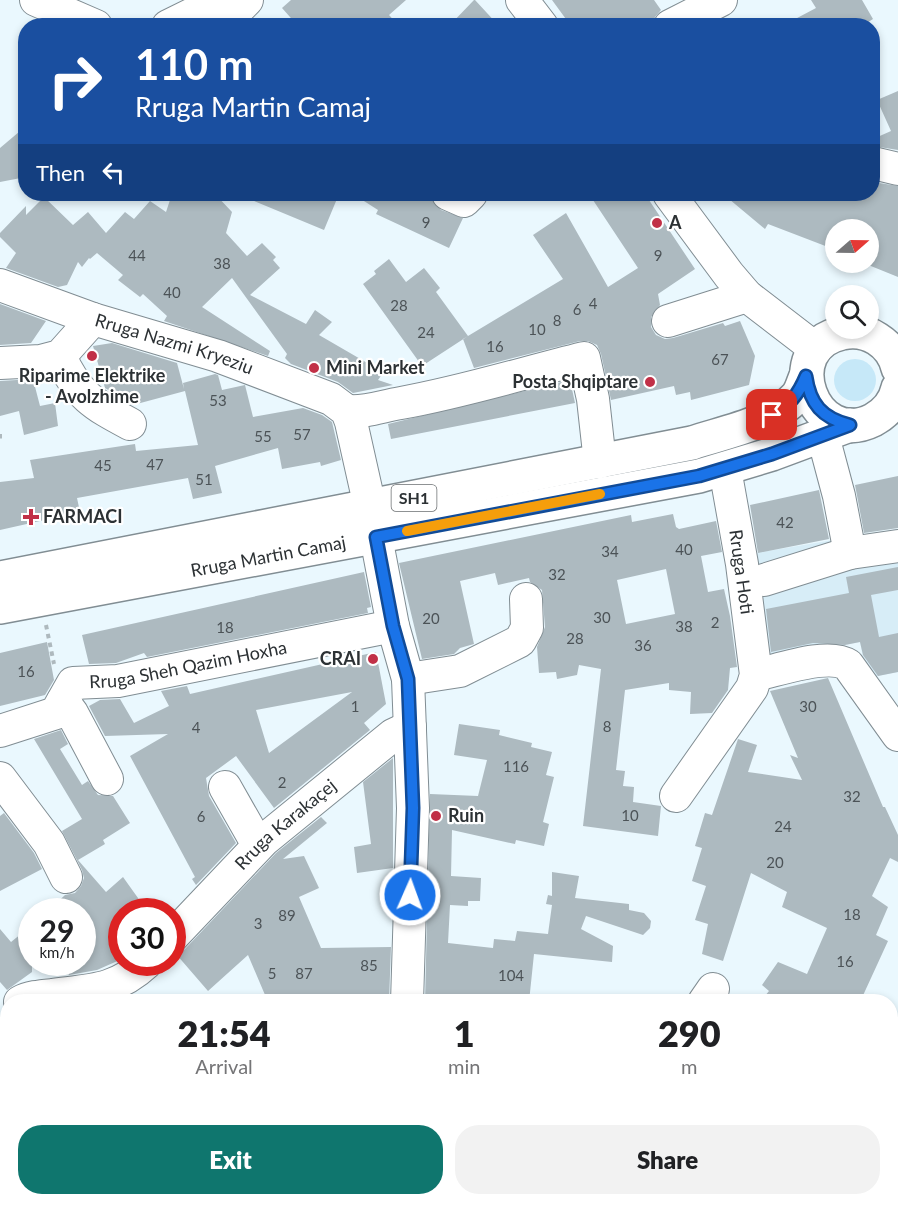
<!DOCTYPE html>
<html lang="en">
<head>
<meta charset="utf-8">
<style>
	:root { --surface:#fff; --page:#f2f2f2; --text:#202124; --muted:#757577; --accent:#0f766e }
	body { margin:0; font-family:Lato,sans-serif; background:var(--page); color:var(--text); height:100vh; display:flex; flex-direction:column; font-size:22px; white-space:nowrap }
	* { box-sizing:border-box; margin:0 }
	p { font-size:20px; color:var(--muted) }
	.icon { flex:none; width:33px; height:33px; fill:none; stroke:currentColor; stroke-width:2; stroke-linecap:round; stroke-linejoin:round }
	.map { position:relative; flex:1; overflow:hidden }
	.details { position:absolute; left:0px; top:994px; width:898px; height:212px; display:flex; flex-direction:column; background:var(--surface); border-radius:24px 24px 0 0; box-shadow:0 3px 9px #0003 }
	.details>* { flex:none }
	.top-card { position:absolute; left:18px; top:18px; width:862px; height:183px; border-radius:24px; box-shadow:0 3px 9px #0003; background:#1a4fa0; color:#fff; overflow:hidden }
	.needle { width:39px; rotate:70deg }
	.buttons { position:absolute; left:825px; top:219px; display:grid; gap:12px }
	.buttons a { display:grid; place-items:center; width:54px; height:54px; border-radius:50%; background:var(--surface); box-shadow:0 3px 9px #0003; font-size:30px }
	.speed { position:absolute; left:18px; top:898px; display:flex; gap:12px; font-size:30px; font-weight:700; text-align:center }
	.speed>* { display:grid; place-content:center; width:78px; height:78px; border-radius:50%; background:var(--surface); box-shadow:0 3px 9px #0003; line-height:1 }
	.speed small { font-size:15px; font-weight:400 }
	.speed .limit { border:9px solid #d22; background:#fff; color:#111 }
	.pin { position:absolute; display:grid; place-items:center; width:51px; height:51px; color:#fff; margin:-26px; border-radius:12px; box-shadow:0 3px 9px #0006 }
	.me { position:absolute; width:66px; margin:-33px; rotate:2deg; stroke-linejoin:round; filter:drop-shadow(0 0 4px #0008) }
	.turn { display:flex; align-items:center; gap:21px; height:126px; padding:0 18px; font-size:27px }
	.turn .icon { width:78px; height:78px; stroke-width:2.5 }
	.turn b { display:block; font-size:42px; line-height:51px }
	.then { display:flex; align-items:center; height:57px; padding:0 18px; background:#0003; gap:12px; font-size:22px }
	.eta { display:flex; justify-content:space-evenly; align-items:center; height:102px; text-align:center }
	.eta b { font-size:36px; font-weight:800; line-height:42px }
	.button { display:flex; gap:12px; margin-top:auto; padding:12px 18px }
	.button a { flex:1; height:69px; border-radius:24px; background:var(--accent); color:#fff; font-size:24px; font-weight:800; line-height:69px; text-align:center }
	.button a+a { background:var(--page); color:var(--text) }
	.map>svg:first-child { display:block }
	.built { fill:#d7edf7 }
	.green { fill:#c6e8f8 }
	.building { fill:#adbac0; fill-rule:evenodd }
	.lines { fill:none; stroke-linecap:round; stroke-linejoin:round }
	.minor-casing { stroke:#818d93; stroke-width:34 }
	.major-casing { stroke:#818d93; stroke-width:36 }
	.path { stroke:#aeb9be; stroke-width:4; stroke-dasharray:4.5 4.5; stroke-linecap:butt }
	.minor { stroke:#fff; stroke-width:32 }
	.major { stroke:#fff; stroke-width:33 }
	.route-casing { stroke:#114b97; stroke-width:15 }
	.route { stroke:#1a73e8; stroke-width:10 }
	.slow { stroke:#f59e0b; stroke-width:10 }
	.poi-dot { fill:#c13047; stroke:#fff; stroke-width:2 }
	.labels { text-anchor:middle; stroke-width:4.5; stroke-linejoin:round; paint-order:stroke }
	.number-label { font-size:15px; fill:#4c5357 }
	.shield { fill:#fff; stroke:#6b6f71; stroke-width:1.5 }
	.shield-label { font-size:16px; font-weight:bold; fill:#2c3134 }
	.poi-label { font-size:18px; font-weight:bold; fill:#2c3134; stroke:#fff; text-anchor:start }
	.street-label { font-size:18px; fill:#2c3134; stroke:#fff }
</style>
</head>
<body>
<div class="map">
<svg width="898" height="1205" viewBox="0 0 898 1205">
	<rect width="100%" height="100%" fill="#eaf8fe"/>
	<path class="built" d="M898 529V672L867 678 860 642 764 660 744 555Z"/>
	<path class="green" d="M834 380a21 21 0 1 1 42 0a21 21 0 1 1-42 0Z"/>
	<path class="building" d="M291 0H406L389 15 399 26H298L282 8Z
		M475 0 499 26H449L474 0Z
		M552 0H654L661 10 655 17 652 26H571Z
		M811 0H862L873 19 862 26H782L816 8Z
		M898 91V150L873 146V139L891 131 877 100Z
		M26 126V177L0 182V148Z
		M873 182 898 186V277L861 262H868V230H836V251L832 252 828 247 768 224 765 229 723 194H873Z
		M172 194H215L232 212 226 233 247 256 262 243 276 257 273 260 280 268 250 295 306 324 315 310 332 322 319 335 369 364 366 370 373 373 387 367 378 380 393 385 353 393 338 382 291 364 285 358 287 354 232 278 202 307 270 351 268 356 164 321 167 316 143 294 140 297 118 280 123 275 97 253 90 259 89 258 82 267 78 262 67 285 58 287 6 268 16 253 0 237V233L26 206V215L44 197 73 225 88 212 106 233 125 212 134 219 150 201 166 212Z
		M237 194H339L324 230Z
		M353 194H422L431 198 441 210 463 218 449 248 376 214 378 210Z
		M589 194H645L695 269 658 294 660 305 651 317V327L656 335 665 339 673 338 723 323 725 326 740 321 755 356 749 385 691 400 690 392 676 395 674 386 611 400 601 354 597 345 588 341H580L474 368 463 339 563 279 533 235 566 213 608 287 638 268Z
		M389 259 406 282 424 268 440 288 436 292 468 336 422 366 363 284 376 274 374 271Z
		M0 304 46 321 31 343 0 345Z
		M112 343 177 363 184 389 183 383 215 374 218 375 222 390 245 385 253 417 303 408 322 415 332 422 341 460 321 466 320 462 282 469 278 448 215 466 222 493 193 499 188 478 77 498 80 512 0 530V482L34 478 30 460 135 444 136 451 198 445 185 391 133 405 105 388 93 346Z
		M33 379 40 406 55 403 58 426 24 435 19 411 0 416V381Z
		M570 380 575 403 391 439 388 424Z
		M898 476V528L864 533 855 485Z
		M819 490 829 539 758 553 750 505Z
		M673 514 676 527 679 529 716 521 722 552 701 556 708 592 724 589 730 616 737 667 730 668 728 690 712 713 690 714 691 692 669 690V683L625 690 616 770 625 771 623 786 634 787 633 802 661 806 658 836 583 826 601 669 579 665 577 675 557 679 556 672 539 673 537 647 545 627 542 590 530 582 529 578 498 585 495 573 460 581 474 644 460 648 454 654 422 659 399 563 631 515 632 522ZM666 569 675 614 626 624 617 580Z
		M898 567V590L871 595 879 637 898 633V672L878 676 863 655 860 642 845 645 813 643 771 652 766 609 849 593 846 577Z
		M364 572 371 607 367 608 368 613 147 657 144 653 116 663 89 664 82 635Z
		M47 642 54 680 45 695 0 706V653Z
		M376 652 386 704 364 723 370 730 274 808 236 756 206 778 209 796 236 843 196 885 192 879 195 877 130 756 168 734 105 736 89 706 100 700 120 699 134 723 169 706 161 691 187 686 190 694ZM352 692 269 753 256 710Z
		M828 678 883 807H885L898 835V862L890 858 872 896 888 907 876 935 888 941 860 1002H760L769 991 762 985 778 962 807 974 827 928 782 907 787 892 751 873 723 961 702 954 708 924 695 920 706 886 692 881 702 848 695 846 705 813 712 815 738 739 757 745 748 772 802 780 790 755 798 758 770 691Z
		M459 724 500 730 499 735 532 743 531 747 552 752 546 775 554 777 543 822 549 824 544 846 516 840 515 844 452 830 451 876 481 878 480 901H468V906L450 905 448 943 493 948 494 939 515 941 517 931 548 934 552 905 546 904 548 895 552 896V872L579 876 575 898 629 904V910L644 913 651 921 650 928 643 935 586 916 581 929 613 946 612 962 534 954 529 1002H490L444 997V1002H425L430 794 478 796 487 760 454 755Z
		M61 730 68 744 60 749 82 785 88 781 98 795 113 796 130 823 103 840 105 844 78 860 106 892 123 877 148 912H122V959L97 970 69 975 65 963H82V912H47L65 895 75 893 81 886 84 878 82 870 62 831 82 819 34 739Z
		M393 758V868L357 873 354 847 371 844 363 782Z
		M4 813 34 853 42 869 0 891V816Z
		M321 817 327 823 283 859 304 856 319 888 299 897 321 948 391 947 389 1002H268L248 955 208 991 176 954 185 949 276 853Z
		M32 925V972L7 990 0 982V929L11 942Z"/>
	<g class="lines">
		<g class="minor-casing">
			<g id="minor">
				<path d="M36 0 96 26"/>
				<path d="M522 0 542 26"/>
				<path d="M168 26 221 0"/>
				<path d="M221 26 247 0"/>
				<path d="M670 26 721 0"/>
				<path d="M873 163 898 169"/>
				<path d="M448 194 464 201 471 194"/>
				<path d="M669 194 729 275 747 296 816 349"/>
				<path id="s1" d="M0 285 93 319 218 356 331 399 347 411 351 422 370 507"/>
				<path d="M668 321 747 296"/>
				<path d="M60 356C77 395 94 405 130 424"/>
				<path d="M0 363 41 361 60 356 93 319"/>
				<path d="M347 411C366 413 382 406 401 403 463 392 523 373 584 358L593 399 600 462"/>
				<path d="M823 436 839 496 850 553"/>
				<path d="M376 537 393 626 408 679 413 808 407 1002"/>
				<path d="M764 580 850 553 898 546"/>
				<path d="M756 675C779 670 828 652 848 665L898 735"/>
				<path d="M408 679 460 671 520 641 527 628 526 599"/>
				<path d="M63 701 72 713 107 779"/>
				<path id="s2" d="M0 731 56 713 73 683 118 681 393 626"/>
				<path d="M0 778 49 843 66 877"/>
				<path d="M225 787 258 845"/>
				<path d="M676 796 752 688 756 675 742 564 725 469"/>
				<path id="s3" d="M172 937 264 840 393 735 410 727"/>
				<path d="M20 1002C29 997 41 996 52 995 90 990 116 991 146 963"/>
				<path d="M704 1002 713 989"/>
				<path d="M442 1198 482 1205"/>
				<path d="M76 1205 80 1198"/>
				<path d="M397 1205 399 1198"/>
				<path d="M664 1205 669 1198"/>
			</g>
		</g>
		<g class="major-casing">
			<g id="major">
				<path d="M898 368C892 343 867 327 842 333 776 347 813 450 873 420 886 413 895 402 898 388"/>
				<path d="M0 578 692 443C725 432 771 424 796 397 801 392 803 383 806 376"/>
				<path id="s4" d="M0 607 699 476 772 454 850 425"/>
			</g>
		</g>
		<path class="path" d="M0 434V440
			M46 625 54 664"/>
		<use href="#minor" class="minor"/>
		<use href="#major" class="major"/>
	</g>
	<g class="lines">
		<g class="route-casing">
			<path id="route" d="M410 895 413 808 408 679 393 626 376 537 699 476 772 454 850 425C822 418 810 404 806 376 798 395 790 405 772 415"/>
		</g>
		<use href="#route" class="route"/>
		<path class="slow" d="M407 531 600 494"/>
	</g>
	<g class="poi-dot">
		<circle cx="657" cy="223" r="6"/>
		<circle cx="92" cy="356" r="6"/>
		<circle cx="314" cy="368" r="6"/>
		<circle cx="650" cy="382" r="6"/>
		<path d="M28 508h6v6h6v6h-6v6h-6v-6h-6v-6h6z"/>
		<circle cx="373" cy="659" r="6"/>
		<circle cx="436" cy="816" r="6"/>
	</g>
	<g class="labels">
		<g class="number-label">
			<text x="426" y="228">9</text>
			<text x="137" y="261">44</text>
			<text x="658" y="261">9</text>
			<text x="222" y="269">38</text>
			<text x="172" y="298">40</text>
			<text x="593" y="309">4</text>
			<text x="399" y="311">28</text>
			<text x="577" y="315">6</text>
			<text x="557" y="326">8</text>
			<text x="537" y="335">10</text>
			<text x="426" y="338">24</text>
			<text x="495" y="352">16</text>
			<text x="720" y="365">67</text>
			<text x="218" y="406">53</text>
			<text x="302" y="440">57</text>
			<text x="263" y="442">55</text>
			<text x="155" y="470">47</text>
			<text x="103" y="471">45</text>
			<text x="204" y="485">51</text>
			<text x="785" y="528">42</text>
			<text x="684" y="555">40</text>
			<text x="610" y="557">34</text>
			<text x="557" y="580">32</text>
			<text x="602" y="623">30</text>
			<text x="431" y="624">20</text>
			<text x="715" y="628">2</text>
			<text x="684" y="632">38</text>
			<text x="225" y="633">18</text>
			<text x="575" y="644">28</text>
			<text x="643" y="651">36</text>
			<text x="26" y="677">16</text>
			<text x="355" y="712">1</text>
			<text x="808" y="712">30</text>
			<text x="607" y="732">8</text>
			<text x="196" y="733">4</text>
			<text x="516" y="772">116</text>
			<text x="282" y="788">2</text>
			<text x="852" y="802">32</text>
			<text x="630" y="821">10</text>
			<text x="201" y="822">6</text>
			<text x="783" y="832">24</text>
			<text x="775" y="868">20</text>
			<text x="852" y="920">18</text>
			<text x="287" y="921">89</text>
			<text x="258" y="929">3</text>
			<text x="845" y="967">16</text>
			<text x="369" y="971">85</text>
			<text x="272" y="979">5</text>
			<text x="304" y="979">87</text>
			<text x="511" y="981">104</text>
		</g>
		<rect class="shield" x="391.5" y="485" width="45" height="26" rx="4.5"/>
		<g class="shield-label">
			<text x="414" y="504">SH1</text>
		</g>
		<g class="poi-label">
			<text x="669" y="229">A</text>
			<text x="326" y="374">Mini Market</text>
			<text x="92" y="382" text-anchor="middle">Riparime Elektrike<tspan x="92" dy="21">- Avolzhime</tspan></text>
			<text x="638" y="388" text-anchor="end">Posta Shqiptare</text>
			<text x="43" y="523">FARMACI</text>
			<text x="361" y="665" text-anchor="end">CRAI</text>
			<text x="448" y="822">Ruin</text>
		</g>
		<g class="street-label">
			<text dy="6" stroke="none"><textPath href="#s1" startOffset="184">Rruga Nazmi Kryeziu</textPath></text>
			<text dy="6" stroke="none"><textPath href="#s4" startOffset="273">Rruga Martin Camaj</textPath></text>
			<text transform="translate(741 572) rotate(82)" y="6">Rruga Hoti</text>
			<text dy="6" stroke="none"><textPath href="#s2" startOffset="210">Rruga Sheh Qazim Hoxha</textPath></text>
			<text dy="6" stroke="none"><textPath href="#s3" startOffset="160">Rruga Karakaçej</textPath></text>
		</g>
	</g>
</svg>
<div class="buttons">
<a><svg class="needle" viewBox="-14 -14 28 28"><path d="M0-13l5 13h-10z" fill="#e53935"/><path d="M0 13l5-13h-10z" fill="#757577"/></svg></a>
<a><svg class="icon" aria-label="search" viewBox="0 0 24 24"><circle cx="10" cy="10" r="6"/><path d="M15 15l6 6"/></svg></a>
</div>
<div class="speed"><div>29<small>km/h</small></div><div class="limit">30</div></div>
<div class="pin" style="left:772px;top:415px;background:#d93025"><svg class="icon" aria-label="arrive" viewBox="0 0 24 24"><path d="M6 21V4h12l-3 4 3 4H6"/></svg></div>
<svg class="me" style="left:410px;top:895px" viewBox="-20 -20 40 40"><circle r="17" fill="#1a73e8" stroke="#fff" stroke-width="3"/><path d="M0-11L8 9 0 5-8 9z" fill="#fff"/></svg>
<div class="top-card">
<div class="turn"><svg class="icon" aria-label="right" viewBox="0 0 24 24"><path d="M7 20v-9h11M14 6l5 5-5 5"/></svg><div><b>110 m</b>Rruga Martin Camaj</div></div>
<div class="then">Then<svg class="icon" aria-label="left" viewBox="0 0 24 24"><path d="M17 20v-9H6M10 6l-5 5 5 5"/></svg></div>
</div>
<section class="details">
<div class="eta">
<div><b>21:54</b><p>Arrival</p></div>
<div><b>1</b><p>min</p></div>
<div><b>290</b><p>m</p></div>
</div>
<div class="button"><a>Exit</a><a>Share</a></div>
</section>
</div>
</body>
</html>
